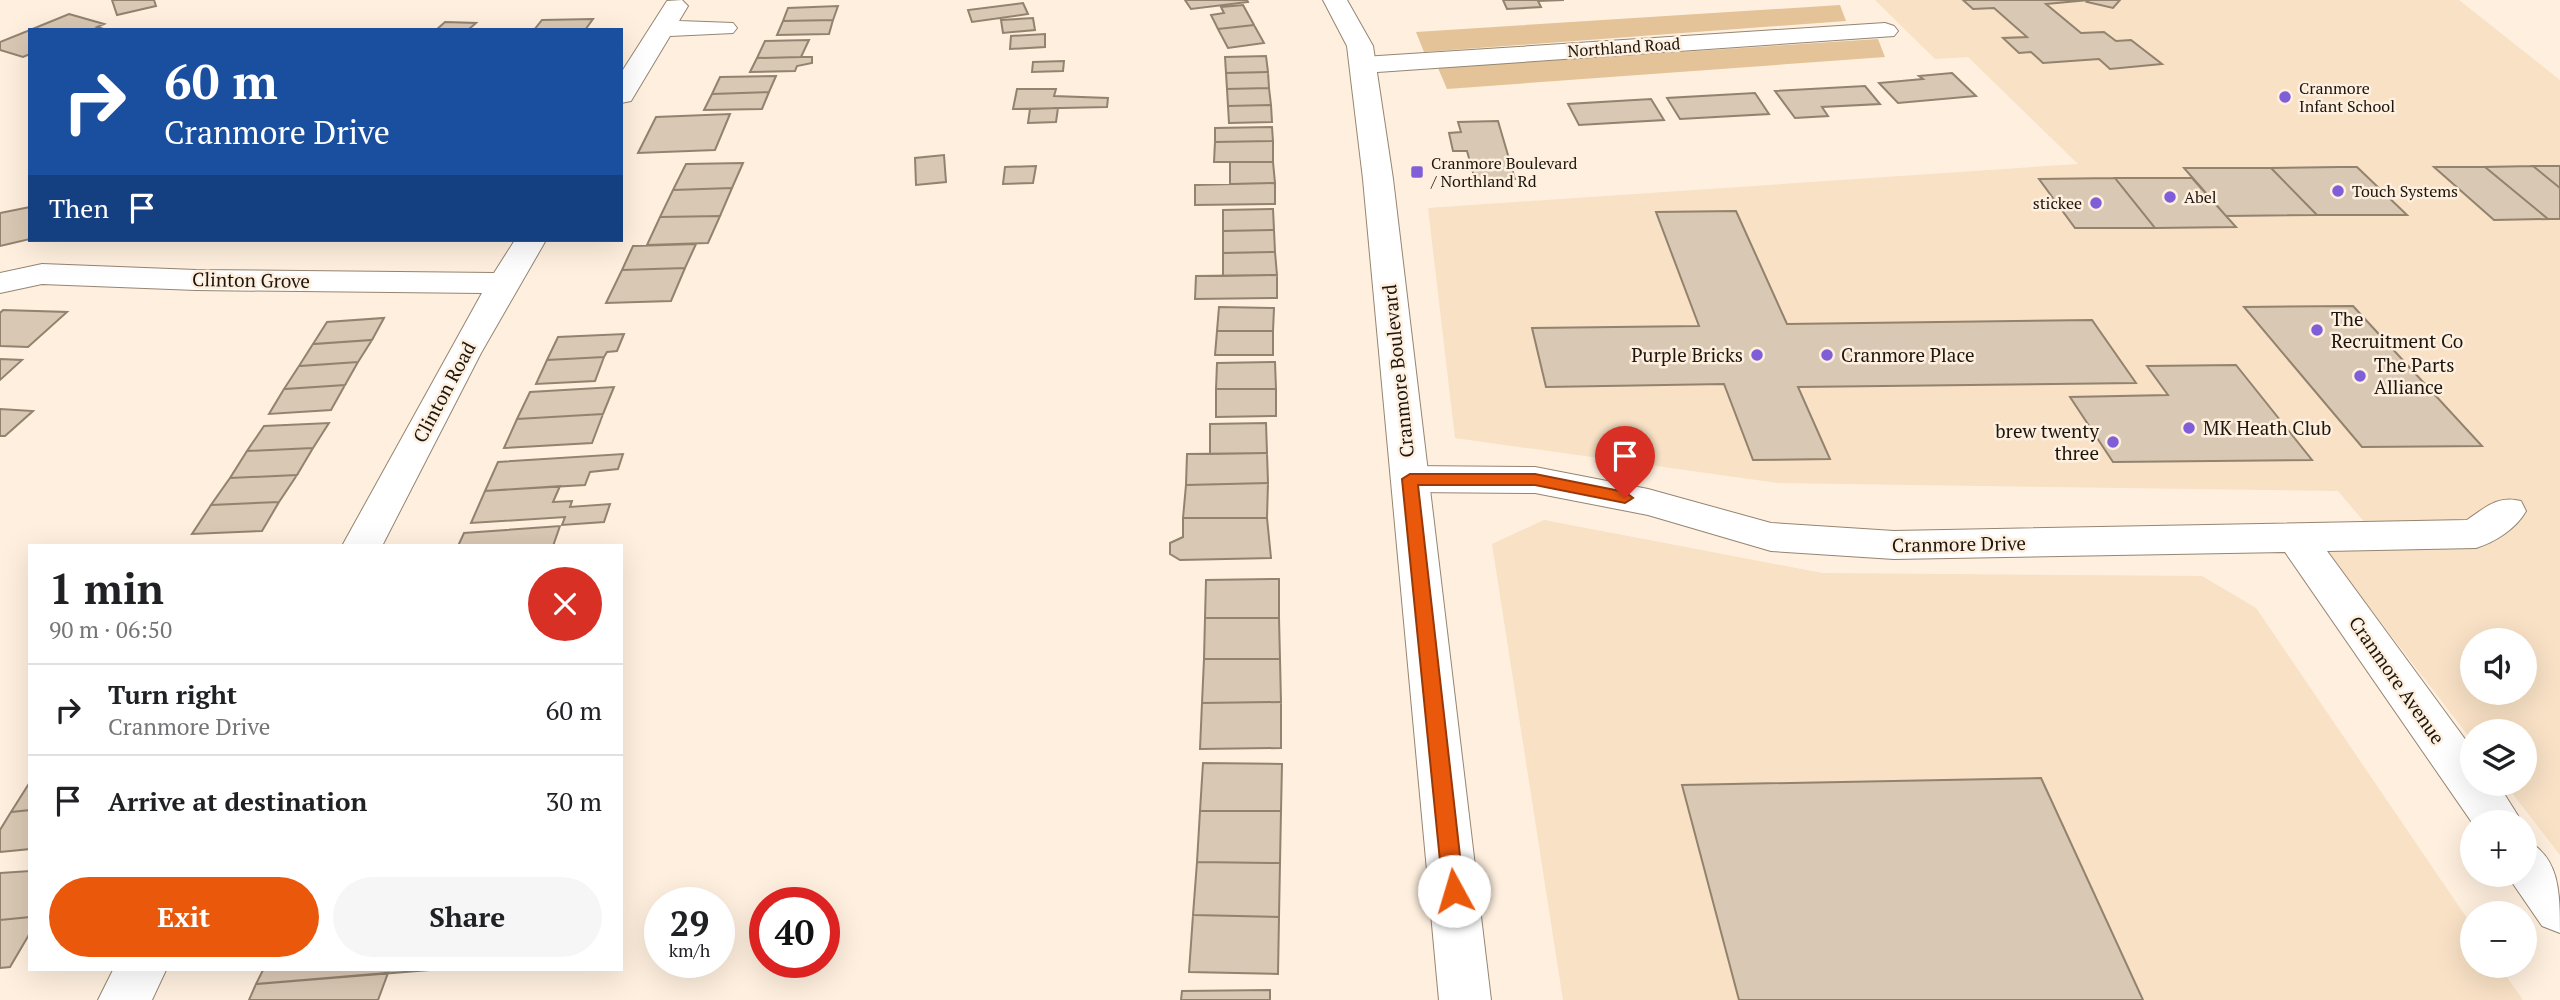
<!DOCTYPE html>
<html lang="en">
<head>
<meta charset="utf-8">
<style>
	:root { --surface:#fff; --page:#f6f6f6; --text:#202124; --muted:#757577; --line:#e0e0e0; --accent:#ea580c }
	body { margin:0; font-family:"PT Serif",serif; background:var(--page); color:var(--text); height:100vh; display:flex; flex-direction:column; font-size:26px; white-space:nowrap }
	* { box-sizing:border-box; margin:0 }
	p { font-size:23px; color:var(--muted) }
	.icon { flex:none; width:38px; height:38px; fill:none; stroke:currentColor; stroke-width:2; stroke-linecap:round; stroke-linejoin:round }
	.map { position:relative; flex:1; overflow:hidden }
	.side { position:absolute; left:28px; top:544px; width:595px; height:427px; display:flex; flex-direction:column; background:var(--surface); border-radius:0px; box-shadow:0 7px 28px #0002 }
	.side>* { flex:none }
	.hud { position:absolute; left:28px; top:28px; width:595px; height:214px; border-radius:0px; box-shadow:0 7px 28px #0002; background:#1a4fa0; color:#fff; overflow:hidden }
	.fabs { position:absolute; left:2460px; top:628px; display:grid; gap:14px }
	.fabs a { display:grid; place-items:center; width:77px; height:77px; border-radius:50%; background:var(--surface); box-shadow:0 7px 28px #0002; font-size:35px }
	.speed { position:absolute; left:644px; top:887px; display:flex; gap:14px; font-size:35px; font-weight:700; text-align:center }
	.speed>* { display:grid; place-content:center; width:91px; height:91px; border-radius:50%; background:var(--surface); box-shadow:0 7px 28px #0002; line-height:1 }
	.speed small { font-size:18px; font-weight:400 }
	.speed .limit { border:10px solid #d22; background:#fff; color:#111 }
	.pin { position:absolute; display:grid; place-items:center; width:60px; height:60px; color:#fff; margin:-72px -30px; border-radius:50% 50% 50% 0; rotate:-45deg; box-shadow:0 0 7px #0007 }
	.pin .icon { rotate:45deg }
	.me { position:absolute; width:77px; margin:-38px; rotate:354deg; stroke-linejoin:round; filter:drop-shadow(0 0 5px #0008) }
	.turn { display:flex; align-items:center; gap:24px; height:147px; padding:0 21px; font-size:32px }
	.turn .icon { width:91px; height:91px; stroke-width:2.5 }
	.turn b { display:block; font-size:49px; line-height:60px }
	.then { display:flex; align-items:center; height:66px; padding:0 21px; background:#0003; gap:14px; font-size:26px }
	.round { display:grid; place-items:center; flex:none; width:74px; height:74px; border-radius:37px; background:var(--page) }
	.summary { display:flex; align-items:center; justify-content:space-between; height:119px; padding:0 21px }
	h1 { font-size:42px; font-weight:700; line-height:52px }
	.action { display:flex; gap:14px; margin-top:auto; padding:14px 21px }
	.action a { flex:1; height:80px; border-radius:42px; background:var(--accent); color:#fff; font-size:28px; font-weight:700; line-height:80px; text-align:center }
	.action a+a { background:var(--page); color:var(--text) }
	ul { padding:0; list-style:none }
	li { display:flex; align-items:center; gap:21px; height:91px; padding:0 21px; border-top:2px solid var(--line) }
	li div { flex:1 }
	li b { display:block; font-size:26px }
	li em { font-style:normal }
	.map>svg:first-child { display:block }
	.built { fill:#f8e1c5; fill-rule:evenodd }
	.green { fill:#e4c399 }
	.building { fill:#d9c8b3; stroke:#92826e; stroke-width:2 }
	.lines { fill:none; stroke-linecap:round; stroke-linejoin:round }
	.minor-casing { stroke:#958571; stroke-width:2 }
	.tertiary-casing { stroke:#958571; stroke-width:2 }
	.minor { fill:#fff; fill-rule:evenodd }
	.tertiary { fill:#fff; fill-rule:evenodd }
	.route { fill:#ea580c; stroke:#983908; stroke-width:2 }
	.poi-dot { fill:#7f5ed8; stroke:#feefde; stroke-width:2.5 }
	.labels { text-anchor:middle; stroke-width:5; stroke-linejoin:round; paint-order:stroke }
	.far-street-label { font-size:16px; fill:#1c160e; stroke:#feefde }
	.far-poi-label { font-size:16px; fill:#1c160e; stroke:#feefde; text-anchor:start }
	.street-label { font-size:19px; fill:#1c160e; stroke:#feefde }
	.poi-label { font-size:19px; fill:#1c160e; stroke:#feefde; text-anchor:start }
</style>
</head>
<body>
<div class="map">
<svg width="2560" height="1000" viewBox="0 0 2560 1000">
	<rect width="100%" height="100%" fill="#feefde"/>
	<path class="built" d="M1875 0H2459L2560 80V855L2505 784H2525V732H2473V742L2323 547 2384 545 2338 491 1778 483 1455 438 1428 208 2078 164 1968 57 1935 59ZM2473 640H2525V693H2473Z
		M1544 520 1822 573 2202 576 2256 608 2473 927V966H2499L2523 1000H1563L1492 544Z"/>
	<path class="green" d="M1840 5 1846 21 1424 52 1416 32Z
		M1878 39 1885 57 1447 89 1438 68Z"/>
	<path class="building" d="M112 0H154L156 6 117 15Z
		M1185 0H1247L1248 2 1191 9Z
		M1503 0H1564L1538 1 1541 7 1507 9Z
		M1963 0H2089L2046 4 2081 33 2104 32 2116 41 2131 40 2162 64 2110 69 2099 59 2043 63 2031 52 2019 53 2003 38 2027 37 1994 8 1973 9Z
		M2089 0H2120L2113 8 2087 2Z
		M1023 3 1028 14 972 22 968 10Z
		M1243 5 1254 25 1218 29 1211 15 1224 13 1221 7Z
		M838 6 833 20 783 21 788 8Z
		M69 14 104 24 97 27 107 30H30Z
		M1033 18 1035 30 1003 33 1001 20Z
		M593 19 585 30H534L542 20Z
		M833 20 829 34 777 35 783 21Z
		M445 22 476 23 468 30H436Z
		M1254 25 1264 43 1228 48 1218 29Z
		M30 30V54L23 57 0 50V42Z
		M1045 34V47L1010 49 1011 36Z
		M809 40 801 57 757 58 765 41Z
		M1266 56 1268 72 1226 73 1225 57Z
		M801 57H812V63L797 66 795 71 750 72 757 58Z
		M1064 61 1063 71 1032 72 1033 62Z
		M1268 72 1269 88 1227 89 1226 73Z
		M1952 73 1976 96 1898 103 1879 83 1923 79 1919 76Z
		M776 76 769 92 712 94 720 77Z
		M1865 86 1880 104 1822 107 1828 116 1795 118 1775 91Z
		M1269 88 1271 105 1228 106 1227 89Z
		M1017 89H1056L1054 96 1108 98 1107 107 1013 109Z
		M769 92 762 109 704 110 712 94Z
		M1755 93 1769 114 1680 119 1667 98Z
		M1651 99 1664 120 1579 125 1568 104Z
		M1271 105 1272 122 1229 123 1228 106Z
		M1058 108 1056 122 1028 123 1030 109Z
		M730 114 715 150 638 153 656 117Z
		M1498 121 1515 179 1475 180 1467 151H1453L1449 133 1461 132 1458 122Z
		M1272 127 1273 141 1215 142V128Z
		M1273 141V162H1214L1215 142Z
		M944 155 946 182 916 185 915 158Z
		M1230 162H1273L1275 183 1230 184Z
		M743 163 732 188 673 190 686 164Z
		M1036 166 1033 183 1003 184 1005 167Z
		M2533 166H2560V188Z
		M2533 166 2560 188V219H2548L2485 167Z
		M2340 167H2357L2407 215H2317L2271 168Z
		M2434 167H2485L2548 219 2494 220Z
		M2184 168H2271L2317 215 2226 216Z
		M2115 178 2155 228H2075L2039 179Z
		M2115 178H2192L2236 227 2155 228Z
		M1275 183V204L1195 205V185Z
		M732 188 720 216 660 217 673 190Z
		M30 207V239L0 246V213Z
		M1273 209 1274 230 1223 231V210Z
		M1736 211 1787 324 2092 320 2136 383 1798 387 1830 459 1753 460 1724 384 1546 387 1532 328 1699 326 1656 212Z
		M720 216 708 243 647 245 660 217Z
		M1274 230 1275 252 1223 253V231Z
		M696 244 685 268 622 270 633 246Z
		M1275 252 1277 275 1223 276V253Z
		M685 268 671 301 606 303 622 270Z
		M1277 275V298L1195 299 1196 276Z
		M2353 306 2482 446 2362 447 2244 307Z
		M1219 307 1274 308 1273 331H1217Z
		M3 310 67 312 28 347 0 346V313Z
		M384 318 372 340 313 344 327 322Z
		M1217 331H1273V355H1215Z
		M624 334 617 351 607 352 604 357 547 360 558 337Z
		M372 340 358 362 299 366 313 344Z
		M604 357 595 381 536 384 547 360Z
		M0 359 22 360 0 380Z
		M358 362 345 385 284 389 299 366Z
		M1275 362 1276 389H1216L1217 363Z
		M2236 365 2312 460 2113 462 2070 397 2168 395 2147 366Z
		M345 385 331 410 269 414 284 389Z
		M614 387 603 414 517 419 530 392Z
		M1216 389H1276V416L1216 417Z
		M0 409 33 411 5 436H0Z
		M603 414 592 443 504 448 517 419Z
		M329 423 313 448 247 451 264 426Z
		M1266 423 1267 453 1210 454V424Z
		M313 448 297 475 230 478 247 451Z
		M1267 453 1268 483 1186 485 1187 454Z
		M623 454 618 469 590 472 585 485 485 491 498 462Z
		M297 475 279 502 211 505 230 478Z
		M1268 483 1267 518H1183L1186 485Z
		M560 486 553 502 572 501 570 507 610 504 604 522 562 525 565 517 471 523 485 491Z
		M279 502 262 531 192 534 211 505Z
		M1183 518H1267L1271 558 1180 560 1170 554V543L1183 537Z
		M560 526 553 546H458L464 533Z
		M1279 579V618H1205L1206 580Z
		M1205 618H1279L1280 659H1204Z
		M1204 659H1280L1281 702 1202 703Z
		M1281 702V748L1200 749 1202 703Z
		M1203 763 1282 764 1281 811H1200Z
		M2041 778 2143 1000H1739L1682 785Z
		M30 782V810L11 812Z
		M30 810V849L0 852V830L11 812Z
		M1200 811H1281L1280 863 1197 862Z
		M1197 862 1280 863 1279 917 1193 915Z
		M30 871V917L0 920V873Z
		M1193 915 1279 917 1278 974 1189 972Z
		M30 917V933L10 967 0 968V920Z
		M263 970H430L256 984Z
		M388 973 378 1000H249L256 984Z
		M1270 990V1000H1181L1182 991Z"/>
	<g class="lines">
		<g class="minor-casing">
			<path id="minor" d="M682 0 688 6 679 21 733 23 737 28 733 33 670 36 631 101 621 103V73L667 1Z
				M1885 23 1894 26 1898 31 1894 36 1363 73 1354 71 1350 65 1354 59 1363 57Z
				M515 240H546L481 353 382 546H342L482 293 196 290 42 284 0 293V273L42 264 196 270 494 273Z
				M1410 466 1535 467 1648 489 1771 523 1894 531 2467 520C2486 507 2498 495 2521 501L2526 511C2516 529 2495 542 2476 548L2327 551 2473 750V784H2498L2522 822 2473 824 2285 552 1894 559 1771 551 1648 515 1535 493 1410 492 1397 488 1391 479 1397 470Z
				M2525 840C2560 856 2560 893 2560 933L2542 926 2507 875H2525Z
				M113 970H166L152 1000H98Z"/>
		</g>
		<g class="tertiary-casing">
			<path id="tertiary" d="M1323 0H1347L1373 46 1393 179 1491 1000H1439L1363 179 1347 46Z"/>
		</g>
		<use href="#minor" class="minor"/>
		<use href="#tertiary" class="tertiary"/>
	</g>
	<path class="route" d="M1410 474H1535L1625 492 1633 498 1625 503 1535 485H1418L1464 891 1461 898 1454 900 1446 898 1443 891 1402 479Z"/>
	<g class="poi-dot">
		<circle cx="2285" cy="97" r="7"/>
		<rect x="1410" y="165" width="14" height="14" rx="3.5"/>
		<circle cx="2338" cy="191" r="7"/>
		<circle cx="2170" cy="197" r="7"/>
		<circle cx="2096" cy="203" r="7"/>
		<circle cx="2317" cy="330" r="7"/>
		<circle cx="1757" cy="355" r="7"/>
		<circle cx="1827" cy="355" r="7"/>
		<circle cx="2360" cy="376" r="7"/>
		<circle cx="2189" cy="428" r="7"/>
		<circle cx="2113" cy="442" r="7"/>
	</g>
	<g class="labels">
		<g class="far-street-label">
			<text transform="translate(1624 47) rotate(-4)" y="6">Northland Road</text>
		</g>
		<g class="far-poi-label">
			<text x="2299" y="94">Cranmore<tspan x="2299" dy="18">Infant School</tspan></text>
			<text x="1431" y="169">Cranmore Boulevard<tspan x="1431" dy="18">/ Northland Rd</tspan></text>
			<text x="2352" y="197">Touch Systems</text>
			<text x="2184" y="203">Abel</text>
			<text x="2082" y="209" text-anchor="end">stickee</text>
		</g>
		<g class="street-label">
			<text transform="translate(251 280) rotate(1)" y="7">Clinton Grove</text>
			<text transform="translate(1398 371) rotate(-96)" y="7">Cranmore Boulevard</text>
			<text transform="translate(444 392) rotate(-62)" y="7">Clinton Road</text>
			<text transform="translate(1959 544) rotate(-1)" y="7">Cranmore Drive</text>
			<text transform="translate(2397 680) rotate(55)" y="7">Cranmore Avenue</text>
		</g>
		<g class="poi-label">
			<text x="2331" y="326">The<tspan x="2331" dy="22">Recruitment Co</tspan></text>
			<text x="1743" y="362" text-anchor="end">Purple Bricks</text>
			<text x="1841" y="362">Cranmore Place</text>
			<text x="2374" y="372">The Parts<tspan x="2374" dy="22">Alliance</tspan></text>
			<text x="2203" y="435">MK Heath Club</text>
			<text x="2099" y="438" text-anchor="end">brew twenty<tspan x="2099" dy="22">three</tspan></text>
		</g>
	</g>
</svg>
<div class="fabs">
<a><svg class="icon" aria-label="sound" viewBox="0 0 24 24"><path d="M4 9h4l5-4v14l-5-4H4zM17 9q2 3 0 6"/></svg></a>
<a><svg class="icon" aria-label="layers" viewBox="0 0 24 24"><path d="M12 4l9 5-9 5-9-5zM3 14l9 5 9-5"/></svg></a>
<a>+</a>
<a>−</a>
</div>
<div class="speed"><div>29<small>km/h</small></div><div class="limit">40</div></div>
<div class="pin" style="left:1625px;top:498px;background:#d93025"><svg class="icon" aria-label="arrive" viewBox="0 0 24 24"><path d="M6 21V4h12l-3 4 3 4H6"/></svg></div>
<svg class="me" style="left:1454px;top:891px" viewBox="-20 -20 40 40"><circle r="19" fill="#fff"/><path d="M0-13L10 11 0 6-10 11z" fill="#ea580c"/></svg>
<div class="hud">
<div class="turn"><svg class="icon" aria-label="right" viewBox="0 0 24 24"><path d="M7 20v-9h11M14 6l5 5-5 5"/></svg><div><b>60 m</b>Cranmore Drive</div></div>
<div class="then">Then<svg class="icon" aria-label="arrive" viewBox="0 0 24 24"><path d="M6 21V4h12l-3 4 3 4H6"/></svg></div>
</div>
<section class="side">
<div class="summary"><div><h1>1 min</h1><p>90 m · 06:50</p></div><a class="round" style="background:#d93025;color:#fff"><svg class="icon" aria-label="close" viewBox="0 0 24 24"><path d="M6 6l12 12M18 6L6 18"/></svg></a></div>
<ul>
<li><svg class="icon" aria-label="right" viewBox="0 0 24 24"><path d="M7 20v-9h11M14 6l5 5-5 5"/></svg><div><b>Turn right</b><p>Cranmore Drive</p></div><em>60 m</em></li>
<li><svg class="icon" aria-label="arrive" viewBox="0 0 24 24"><path d="M6 21V4h12l-3 4 3 4H6"/></svg><div><b>Arrive at destination</b></div><em>30 m</em></li>
</ul>
<div class="action"><a>Exit</a><a>Share</a></div>
</section>
</div>
</body>
</html>
